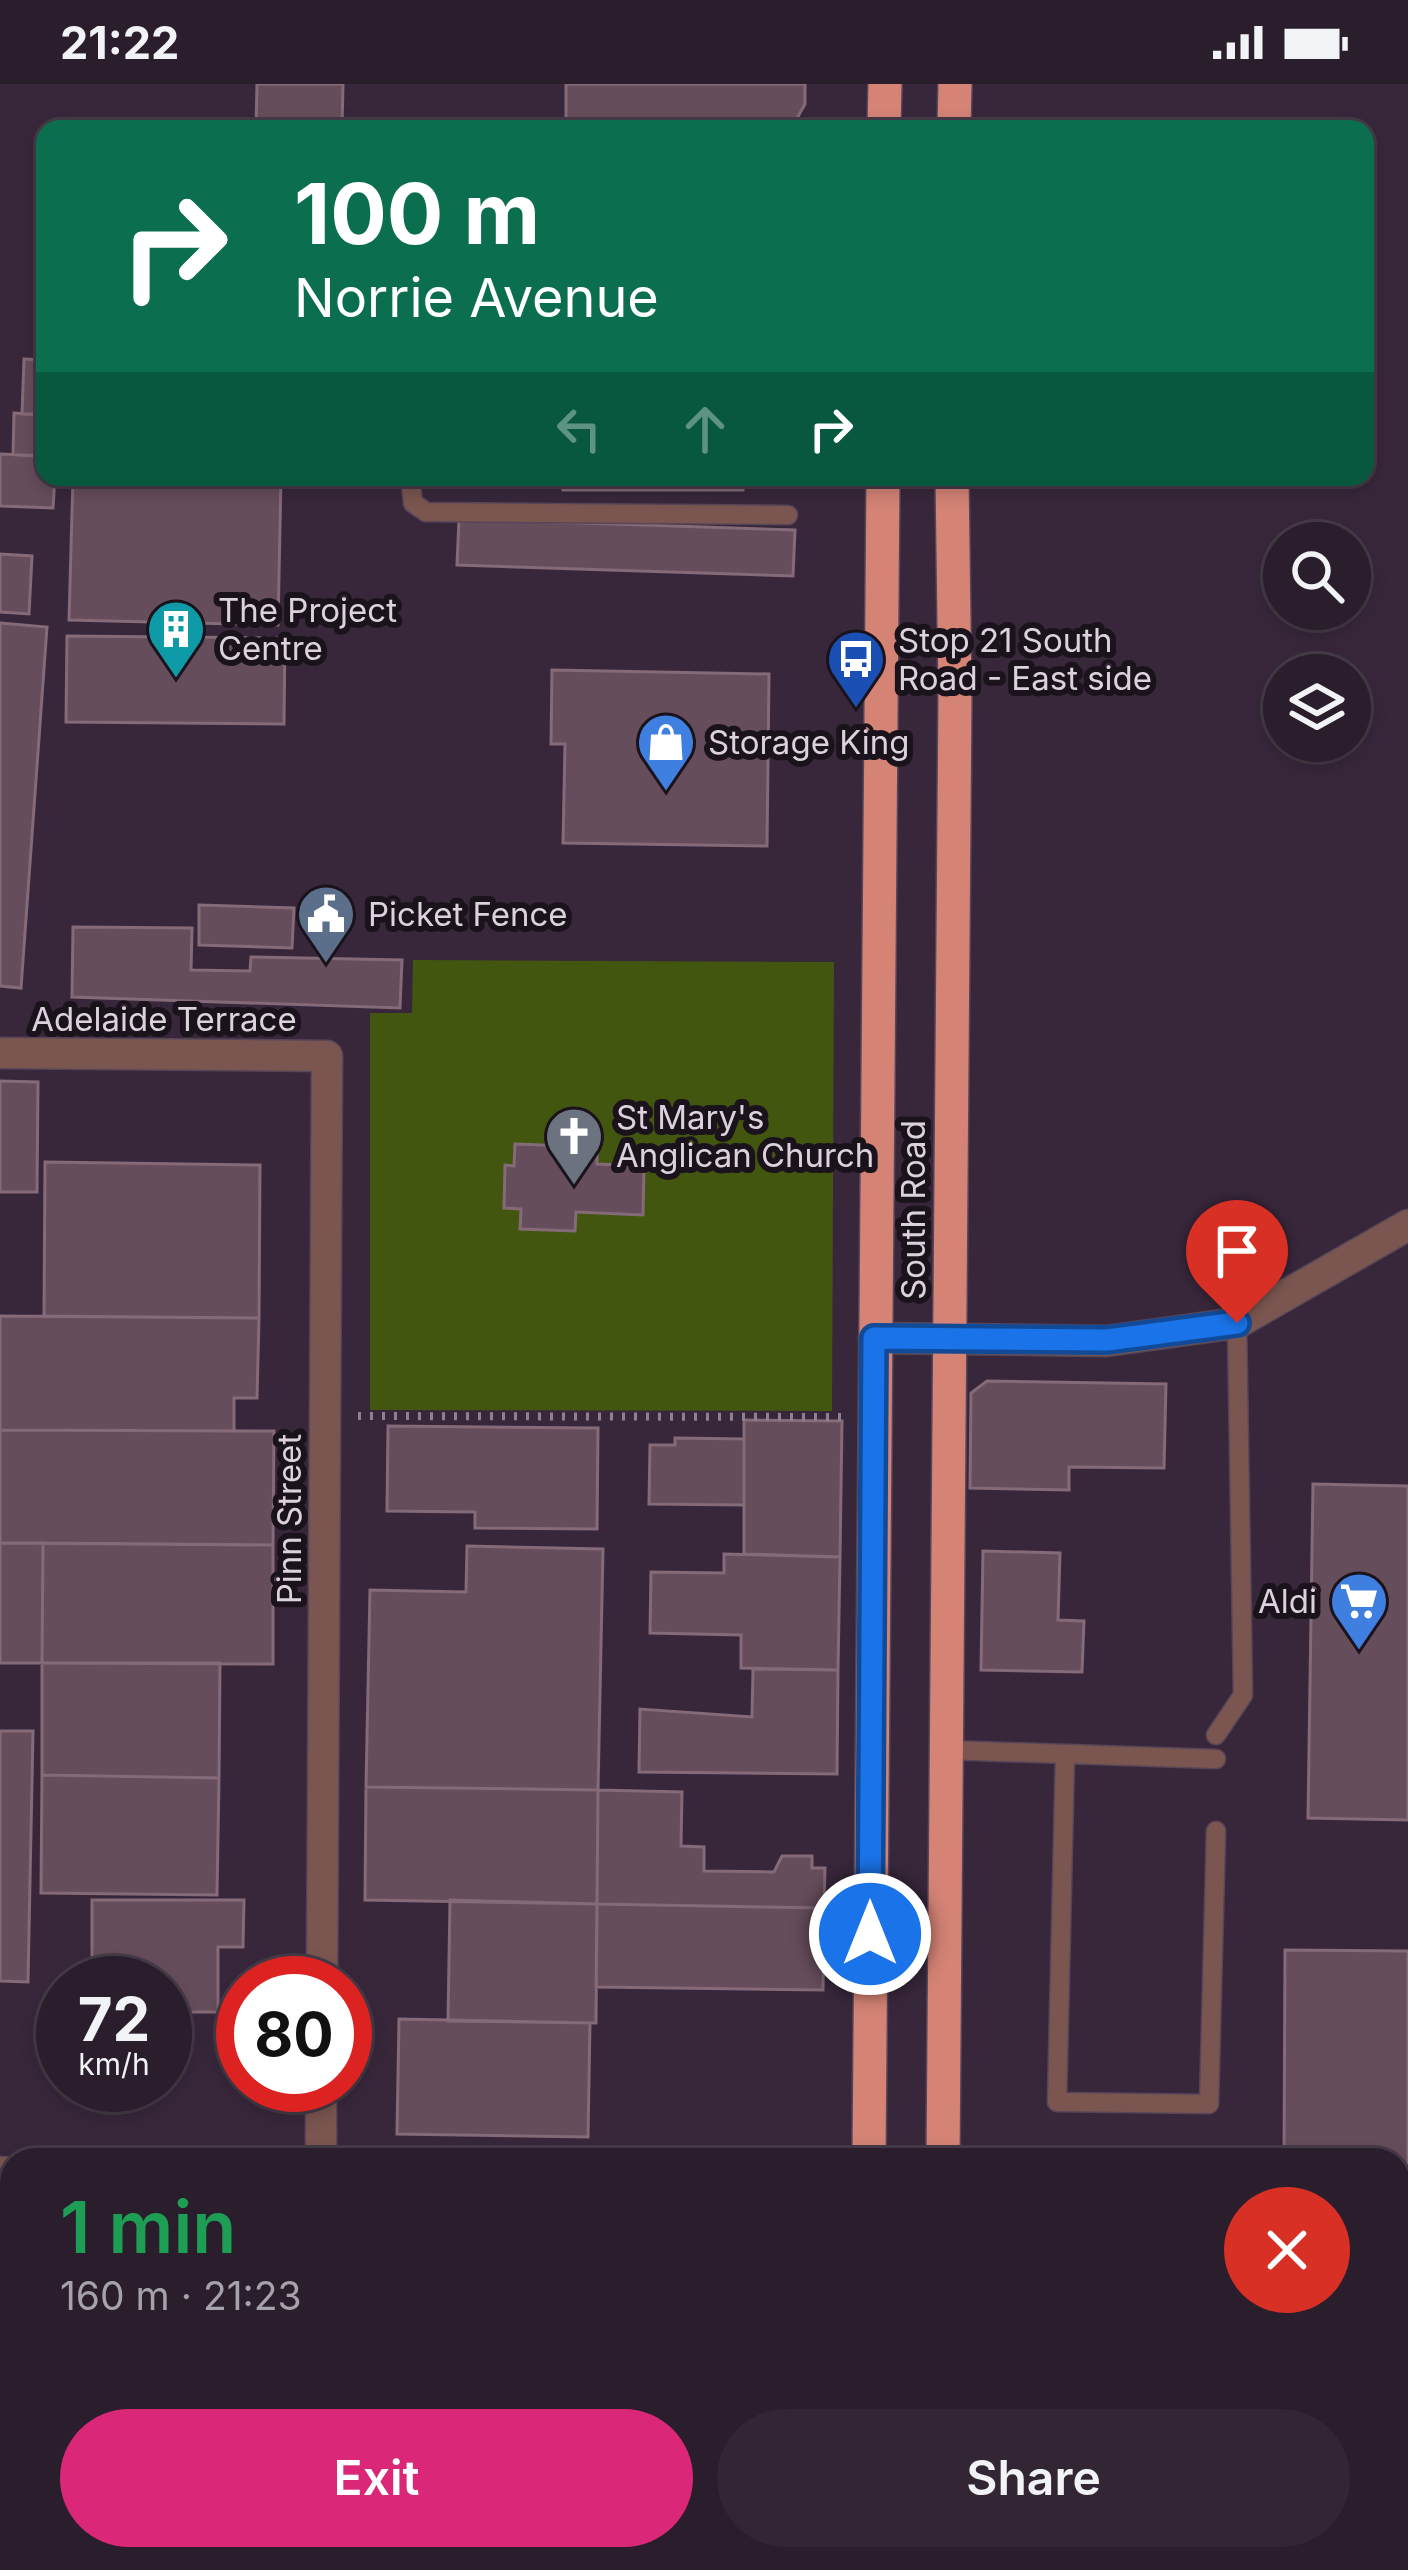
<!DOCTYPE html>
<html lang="en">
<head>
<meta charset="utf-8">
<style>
	:root { --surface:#2a1d2c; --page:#322634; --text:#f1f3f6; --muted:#a5a2a9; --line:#463b48; --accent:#db2777 }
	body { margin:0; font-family:Inter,sans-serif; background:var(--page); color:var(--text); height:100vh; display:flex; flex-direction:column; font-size:45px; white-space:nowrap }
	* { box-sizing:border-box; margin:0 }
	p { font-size:39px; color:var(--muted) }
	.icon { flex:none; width:66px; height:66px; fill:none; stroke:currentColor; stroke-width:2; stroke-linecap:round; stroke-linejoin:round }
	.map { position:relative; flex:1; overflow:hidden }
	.sheet { position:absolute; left:0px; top:2064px; width:1410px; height:423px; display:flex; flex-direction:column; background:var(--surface); border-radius:36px 36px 0 0; box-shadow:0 6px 18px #0003,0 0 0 3px var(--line) }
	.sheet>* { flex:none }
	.banner { position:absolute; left:36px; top:36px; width:1338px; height:366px; border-radius:24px; box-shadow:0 6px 18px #0003,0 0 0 3px var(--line); background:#0b6e4f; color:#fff; overflow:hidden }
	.buttons { position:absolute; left:1263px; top:438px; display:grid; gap:24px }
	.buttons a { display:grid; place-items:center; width:108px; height:108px; border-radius:50%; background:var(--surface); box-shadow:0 6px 18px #0003,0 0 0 3px var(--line); font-size:60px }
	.speed { position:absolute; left:36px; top:1872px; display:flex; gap:24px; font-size:60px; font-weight:700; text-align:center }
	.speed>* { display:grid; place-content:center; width:156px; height:156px; border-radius:50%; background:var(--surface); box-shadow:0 6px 18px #0003,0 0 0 3px var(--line); line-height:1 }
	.speed small { font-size:30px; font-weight:400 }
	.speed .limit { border:18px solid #d22; background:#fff; color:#111 }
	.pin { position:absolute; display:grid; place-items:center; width:102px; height:102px; color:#fff; margin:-123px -51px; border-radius:50% 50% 50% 0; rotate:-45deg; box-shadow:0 0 12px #0007 }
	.pin .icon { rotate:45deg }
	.me { position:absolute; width:132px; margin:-66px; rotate:0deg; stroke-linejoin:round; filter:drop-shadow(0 0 9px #0008) }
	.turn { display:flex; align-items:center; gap:42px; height:252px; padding:0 60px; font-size:54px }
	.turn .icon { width:156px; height:156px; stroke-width:2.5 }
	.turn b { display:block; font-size:84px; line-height:102px }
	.lanes { display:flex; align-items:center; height:114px; padding:0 60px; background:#0003; justify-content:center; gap:60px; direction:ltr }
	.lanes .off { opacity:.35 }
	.round { display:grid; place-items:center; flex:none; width:126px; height:126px; border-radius:63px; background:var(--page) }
	.summary { display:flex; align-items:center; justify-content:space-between; height:204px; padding:0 60px }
	h1 { font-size:72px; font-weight:600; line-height:90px; color:#1e9e55 }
	.action { display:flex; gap:24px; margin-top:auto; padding:24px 60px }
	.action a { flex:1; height:138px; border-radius:72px; background:var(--accent); color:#fff; font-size:48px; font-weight:600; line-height:138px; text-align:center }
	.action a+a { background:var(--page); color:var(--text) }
	.status { display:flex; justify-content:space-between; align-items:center; height:84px; padding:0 60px; background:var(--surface); direction:ltr }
	.status svg { height:33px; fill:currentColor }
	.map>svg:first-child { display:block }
	.green { fill:#43560f }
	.building { fill:#664d5b; stroke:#856a78; stroke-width:3 }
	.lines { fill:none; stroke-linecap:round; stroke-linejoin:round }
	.service-casing { stroke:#564658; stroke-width:21 }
	.minor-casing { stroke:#564658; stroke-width:33 }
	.trunk-casing { stroke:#564658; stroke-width:36 }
	.path { stroke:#8e8191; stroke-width:8; stroke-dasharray:3 9; stroke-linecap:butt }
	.service { stroke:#7b5650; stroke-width:18 }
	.minor { stroke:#7b5650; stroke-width:30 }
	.trunk { stroke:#d48375; stroke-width:33 }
	.route-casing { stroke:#114b97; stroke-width:30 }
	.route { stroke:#1a73e8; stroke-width:21 }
	.labels { text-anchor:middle; stroke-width:12; stroke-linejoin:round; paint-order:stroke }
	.poi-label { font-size:33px; fill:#dcd2de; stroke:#1b131c; text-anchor:start }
	.street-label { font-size:33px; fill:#dcd2de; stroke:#1b131c }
</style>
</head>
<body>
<div class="status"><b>21:22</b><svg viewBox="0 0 49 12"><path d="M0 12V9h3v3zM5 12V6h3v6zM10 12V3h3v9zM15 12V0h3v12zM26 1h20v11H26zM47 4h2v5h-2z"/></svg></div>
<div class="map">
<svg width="1408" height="2486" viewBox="0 0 1408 2486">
	<rect width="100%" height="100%" fill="#38273b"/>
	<path class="green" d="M413 876 834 878 832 1327 370 1326V929H412Z"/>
	<path class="building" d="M257 0H343L342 45H256Z
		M566 0H805V20L791 45H566Z
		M24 275 45 276V331L22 330Z
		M14 329 45 331V372L13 371Z
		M0 370 45 372V393H55L53 424 0 422Z
		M73 393H281L278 541 69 536Z
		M432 393H743V406H563L562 400 432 399Z
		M459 435 795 446 793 492 457 481Z
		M0 470 32 472 29 530 0 528Z
		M0 539 47 543 21 904 0 902Z
		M67 552 285 554 284 640 66 638Z
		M552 586 769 590 767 762 563 759 565 660H551Z
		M199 821 294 824 292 864 199 861Z
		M73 843 192 844 191 886 250 887 251 873 402 876 400 924 72 913Z
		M0 997 38 998 37 1108H0Z
		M515 1060 597 1063V1080L644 1082 643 1131 576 1128 575 1147 520 1145 521 1125 504 1124 505 1081 514 1082Z
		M45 1078 260 1081 259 1234 44 1232Z
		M0 1232 259 1234 257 1314H234V1347L0 1346Z
		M987 1297 1166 1300 1164 1384 1069 1383V1406L970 1404 971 1309Z
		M744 1336 842 1337 840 1473 744 1470Z
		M388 1342 598 1344 597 1445 475 1444V1428L387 1427Z
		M0 1346 274 1347 273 1461 0 1459Z
		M675 1354 744 1355V1421L649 1420 650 1361H675Z
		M1313 1400 1408 1402V1736L1308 1734Z
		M0 1459H43L42 1579H0Z
		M43 1459 273 1461V1580L42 1579Z
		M467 1462 603 1465 598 1706 366 1703 370 1506 466 1508Z
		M983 1467 1060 1469 1058 1536 1084 1537 1082 1588 981 1586Z
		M724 1470 840 1473 838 1586 741 1584V1551L650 1549 651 1488 724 1489Z
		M42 1579H220L219 1694 42 1691Z
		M753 1585 838 1586 837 1690 639 1688 640 1625 752 1633Z
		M0 1647H33L28 1898 0 1897Z
		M42 1691 219 1694 217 1811 41 1809Z
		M366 1703 598 1706 597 1820 365 1816Z
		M598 1706 682 1708 681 1762 704 1763V1787L774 1788 782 1772H812V1784H825L824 1824 597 1820Z
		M92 1816H244L243 1863H218V1928H165V1899H92Z
		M450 1816 597 1820 596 1939 448 1937Z
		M597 1820 824 1824 823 1906 596 1903Z
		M1285 1866 1408 1867V2087H1398V2076H1284Z
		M399 1935 590 1939 588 2053 397 2050Z
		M975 2070 1092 2072 1095 2076H979Z
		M0 2135 12 2136V2233H0Z
		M0 2239H12V2321L0 2320Z
		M0 2356H8L5 2466H0Z
		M31 2475H192L191 2486H31Z
		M963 2475H1202V2486L963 2484Z
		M1288 2475H1385V2486H1288Z"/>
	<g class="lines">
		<g class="service-casing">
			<path id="service" d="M410 393 413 419 426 428 788 431
				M1216 1651 1243 1611 1237 1239
				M946 1666 1216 1675
				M1065 1670 1057 2018 1209 2020 1216 1747"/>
		</g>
		<g class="minor-casing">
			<path id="minor" d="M0 969 327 972 322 1899
				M874 1254 1107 1257 1237 1239 1408 1141
				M321 2076V2001
				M0 2088 12 2089
				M1398 2375H1408
				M318 2486V2475"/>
		</g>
		<g class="trunk-casing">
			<path id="trunk" d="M884 45 885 0
				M954 45 955 0
				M869 2076 883 393
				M943 2076 955 610 952 393
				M865 2486V2475
				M937 2486 938 2475"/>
		</g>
		<path class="path" d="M358 1332 841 1333"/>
		<use href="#service" class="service"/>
		<use href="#minor" class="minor"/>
		<use href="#trunk" class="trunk"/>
	</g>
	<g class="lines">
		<g class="route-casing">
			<path id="route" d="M870 1850 874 1254 1107 1256 1237 1239"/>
		</g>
		<use href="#route" class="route"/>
	</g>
	<defs>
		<g id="building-pin" transform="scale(3)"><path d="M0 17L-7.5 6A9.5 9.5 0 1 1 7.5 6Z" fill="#0f9aa8" stroke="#1b131c"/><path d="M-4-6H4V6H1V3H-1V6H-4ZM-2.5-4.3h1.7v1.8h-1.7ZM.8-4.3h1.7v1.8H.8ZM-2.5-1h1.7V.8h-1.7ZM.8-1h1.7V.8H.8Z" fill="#fff"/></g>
		<g id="bus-pin" transform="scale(3)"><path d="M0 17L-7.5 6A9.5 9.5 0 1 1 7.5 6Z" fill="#1a4fb4" stroke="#1b131c"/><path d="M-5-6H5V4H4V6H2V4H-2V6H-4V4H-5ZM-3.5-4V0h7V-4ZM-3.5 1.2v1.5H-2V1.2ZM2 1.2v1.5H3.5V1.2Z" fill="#fff"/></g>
		<g id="shop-pin" transform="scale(3)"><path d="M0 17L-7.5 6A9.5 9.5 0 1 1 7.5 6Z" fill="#3f7fe0" stroke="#1b131c"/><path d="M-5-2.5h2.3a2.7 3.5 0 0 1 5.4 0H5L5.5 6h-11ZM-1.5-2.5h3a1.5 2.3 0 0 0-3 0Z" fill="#fff"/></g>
		<g id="civic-pin" transform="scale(3)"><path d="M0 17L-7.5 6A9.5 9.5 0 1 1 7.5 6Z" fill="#5c6f8a" stroke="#1b131c"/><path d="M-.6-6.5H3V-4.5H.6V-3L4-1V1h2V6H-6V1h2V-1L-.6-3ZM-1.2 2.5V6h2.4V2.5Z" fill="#fff"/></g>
		<g id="church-pin" transform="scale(3)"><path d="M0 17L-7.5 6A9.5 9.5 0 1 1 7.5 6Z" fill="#6b7280" stroke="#1b131c"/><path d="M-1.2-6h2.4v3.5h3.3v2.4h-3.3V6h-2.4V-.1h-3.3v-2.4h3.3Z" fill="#fff"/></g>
		<g id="supermarket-pin" transform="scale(3)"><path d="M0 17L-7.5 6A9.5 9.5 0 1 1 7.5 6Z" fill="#3f7fe0" stroke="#1b131c"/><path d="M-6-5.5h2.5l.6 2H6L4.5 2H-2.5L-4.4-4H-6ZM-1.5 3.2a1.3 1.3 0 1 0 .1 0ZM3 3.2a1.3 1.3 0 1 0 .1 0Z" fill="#fff"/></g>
	</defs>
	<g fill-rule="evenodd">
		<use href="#building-pin" x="176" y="545"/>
		<use href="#bus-pin" x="856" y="575"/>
		<use href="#shop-pin" x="666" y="658"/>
		<use href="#civic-pin" x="326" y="830"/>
		<use href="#church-pin" x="574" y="1052"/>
		<use href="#supermarket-pin" x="1359" y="1517"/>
	</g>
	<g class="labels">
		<g class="poi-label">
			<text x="218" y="538">The Project<tspan x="218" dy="38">Centre</tspan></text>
			<text x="898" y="568">Stop 21 South<tspan x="898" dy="38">Road - East side</tspan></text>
			<text x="708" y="670">Storage King</text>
			<text x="368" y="842">Picket Fence</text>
			<text x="616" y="1045">St Mary's<tspan x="616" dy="38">Anglican Church</tspan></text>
			<text x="1317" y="1529" text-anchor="end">Aldi</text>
		</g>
		<g class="street-label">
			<text x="164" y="947">Adelaide Terrace</text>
			<text transform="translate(913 1126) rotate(-90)" y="12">South Road</text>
			<text transform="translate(289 1435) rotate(-90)" y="12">Pinn Street</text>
		</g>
	</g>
</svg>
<div class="buttons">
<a><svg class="icon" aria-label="search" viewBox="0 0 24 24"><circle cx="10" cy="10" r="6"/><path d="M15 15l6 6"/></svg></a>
<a><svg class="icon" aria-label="layers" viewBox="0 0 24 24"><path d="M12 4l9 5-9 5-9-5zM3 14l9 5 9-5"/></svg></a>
</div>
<div class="speed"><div>72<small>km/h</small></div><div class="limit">80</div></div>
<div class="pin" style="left:1237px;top:1239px;background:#d93025"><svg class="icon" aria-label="arrive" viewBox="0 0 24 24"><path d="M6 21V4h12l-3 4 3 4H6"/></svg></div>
<svg class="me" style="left:870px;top:1850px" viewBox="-20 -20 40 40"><circle r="17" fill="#1a73e8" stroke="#fff" stroke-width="3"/><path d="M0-11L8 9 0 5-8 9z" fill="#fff"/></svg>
<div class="banner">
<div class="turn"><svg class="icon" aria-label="right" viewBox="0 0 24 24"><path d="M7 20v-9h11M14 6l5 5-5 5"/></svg><div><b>100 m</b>Norrie Avenue</div></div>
<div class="lanes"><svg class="icon off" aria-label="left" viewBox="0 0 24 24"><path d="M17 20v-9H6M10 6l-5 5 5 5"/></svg><svg class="icon off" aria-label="ahead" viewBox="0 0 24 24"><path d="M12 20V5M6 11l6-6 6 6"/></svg><svg class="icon" aria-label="right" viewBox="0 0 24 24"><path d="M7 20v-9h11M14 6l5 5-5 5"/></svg></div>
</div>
<section class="sheet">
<div class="summary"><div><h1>1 min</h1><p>160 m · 21:23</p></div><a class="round" style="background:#d93025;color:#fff"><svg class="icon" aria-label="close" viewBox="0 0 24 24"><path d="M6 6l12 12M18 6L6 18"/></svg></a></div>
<div class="action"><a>Exit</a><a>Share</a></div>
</section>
</div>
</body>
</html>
